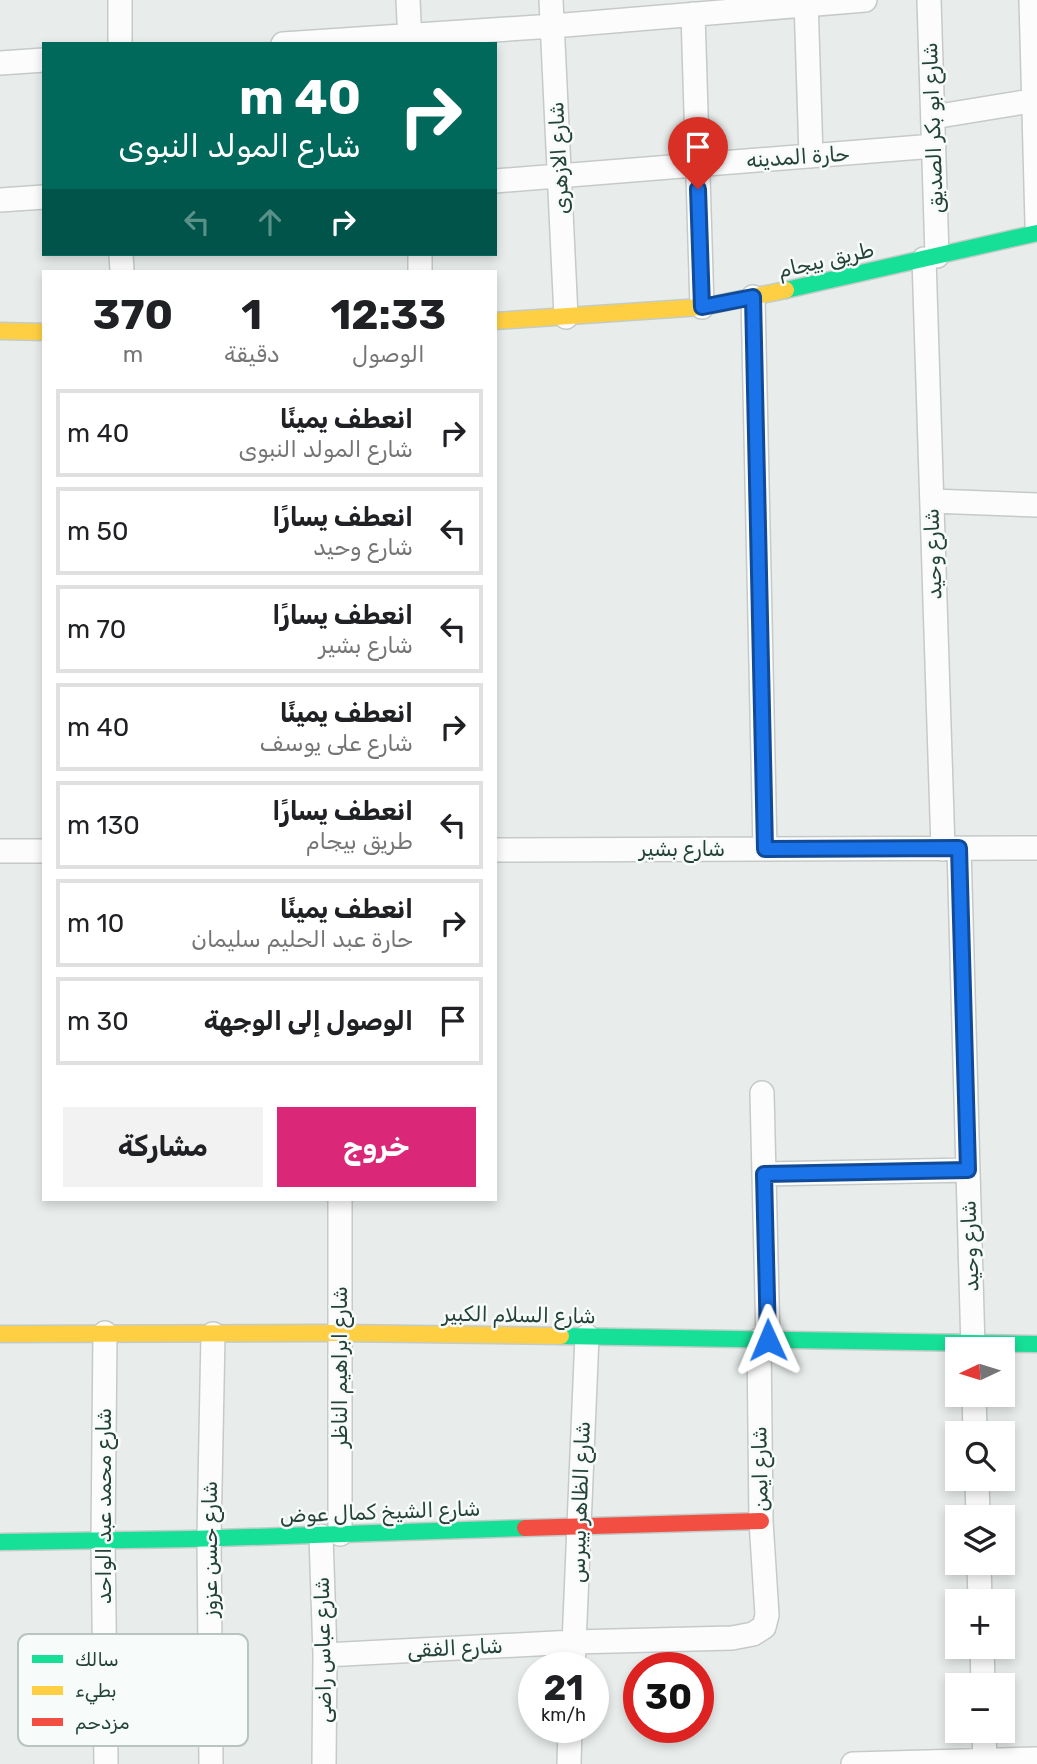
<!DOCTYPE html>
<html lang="ar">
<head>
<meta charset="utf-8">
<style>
	:root { --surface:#fff; --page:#f2f2f2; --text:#202124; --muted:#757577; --line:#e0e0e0; --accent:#db2777 }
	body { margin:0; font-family:Rubik,"Noto Sans Arabic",sans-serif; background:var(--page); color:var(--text); direction:rtl; height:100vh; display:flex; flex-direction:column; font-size:26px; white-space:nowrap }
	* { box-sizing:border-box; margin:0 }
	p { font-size:23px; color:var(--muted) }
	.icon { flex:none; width:38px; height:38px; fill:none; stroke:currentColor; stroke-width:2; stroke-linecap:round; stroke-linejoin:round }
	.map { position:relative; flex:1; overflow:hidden; direction:ltr }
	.details { position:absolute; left:42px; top:270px; width:455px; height:931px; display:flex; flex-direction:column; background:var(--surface); border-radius:0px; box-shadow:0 4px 10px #0003; direction:rtl }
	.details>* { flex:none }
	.banner { position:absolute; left:42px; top:42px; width:455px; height:214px; border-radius:0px; box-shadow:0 4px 10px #0003; direction:rtl; background:#00695c; color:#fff; overflow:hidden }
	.needle { width:46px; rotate:266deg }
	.fabs { position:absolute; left:945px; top:1337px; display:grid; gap:14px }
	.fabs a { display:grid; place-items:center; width:70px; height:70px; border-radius:0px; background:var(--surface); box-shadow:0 4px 10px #0003; font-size:35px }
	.speed { position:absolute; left:518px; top:1652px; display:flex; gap:14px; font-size:35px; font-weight:700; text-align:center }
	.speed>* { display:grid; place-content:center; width:91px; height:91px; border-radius:50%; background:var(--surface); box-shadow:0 4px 10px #0003; line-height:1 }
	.speed small { font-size:18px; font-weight:400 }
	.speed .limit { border:10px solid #d22; background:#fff; color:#111 }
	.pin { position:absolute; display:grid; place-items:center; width:60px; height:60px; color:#fff; margin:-72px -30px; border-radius:50% 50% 50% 0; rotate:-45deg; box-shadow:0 0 7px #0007 }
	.pin .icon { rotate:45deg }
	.me { position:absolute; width:77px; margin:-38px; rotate:359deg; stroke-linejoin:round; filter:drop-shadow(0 0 5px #0008) }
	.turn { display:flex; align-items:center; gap:24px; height:147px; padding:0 21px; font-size:32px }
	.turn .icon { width:91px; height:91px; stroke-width:2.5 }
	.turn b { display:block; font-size:49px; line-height:60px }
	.lanes { display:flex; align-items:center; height:66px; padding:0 21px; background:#0003; justify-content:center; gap:35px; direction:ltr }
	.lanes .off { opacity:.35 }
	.eta { display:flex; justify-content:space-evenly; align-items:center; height:119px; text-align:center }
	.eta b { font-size:42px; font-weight:700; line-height:49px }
	.cta { display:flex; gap:14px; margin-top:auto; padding:14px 21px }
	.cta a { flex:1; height:80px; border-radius:0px; background:var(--accent); color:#fff; font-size:28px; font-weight:700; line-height:80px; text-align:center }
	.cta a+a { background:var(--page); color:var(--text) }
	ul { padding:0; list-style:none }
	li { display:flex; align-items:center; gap:21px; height:88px; margin:0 14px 10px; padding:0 7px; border:4px solid var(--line); border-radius:0px }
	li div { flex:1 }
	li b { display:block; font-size:26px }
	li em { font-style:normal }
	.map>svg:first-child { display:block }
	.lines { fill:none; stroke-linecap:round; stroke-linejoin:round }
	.street-casing { stroke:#c5cac8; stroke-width:26 }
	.fast-casing { stroke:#c3cbc8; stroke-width:19 }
	.slow-casing { stroke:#c3cbc8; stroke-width:19 }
	.jam-casing { stroke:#c3cbc8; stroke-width:19 }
	.street { stroke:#fcfcfc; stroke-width:23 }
	.fast { stroke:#16e098; stroke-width:16 }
	.slow { stroke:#ffcf43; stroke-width:16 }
	.jam { stroke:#f24e42; stroke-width:16 }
	.route-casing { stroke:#114b97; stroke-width:18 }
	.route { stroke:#1a73e8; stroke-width:12 }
	.labels { text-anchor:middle; stroke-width:5; stroke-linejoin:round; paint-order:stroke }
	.street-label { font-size:21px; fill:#24423a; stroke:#f7fbf9 }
	.key { fill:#f7fbf9; stroke:#b8c4c0; stroke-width:2 }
	.key-label { font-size:19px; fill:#24423a }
</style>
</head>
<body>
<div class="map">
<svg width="1037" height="1764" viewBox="0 0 1037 1764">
	<rect width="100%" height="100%" fill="#e8edeb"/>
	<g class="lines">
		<g class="street-casing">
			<path id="street" d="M120 0V44
				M408 0 410 44
				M551 0 566 317
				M806 0 811 156
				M929 0 937 256
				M1031 0 1037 224
				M693 14 702 307
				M283 44 553 26 865 0
				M0 63 44 60
				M933 117 1037 100
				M495 181 934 146
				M0 200 44 197
				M121 254 122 271
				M420 254V271
				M924 259 943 849
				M753 297 765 849
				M932 501 1037 505
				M959 848 973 1349
				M495 850 1037 848
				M0 851H44
				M762 1093 768 1340
				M764 1174 968 1170
				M105 1333 103 1541 106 1764
				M974 1395 975 1433
				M977 1479 978 1517
				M340 1534V1199
				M321 1536 325 1655 324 1764
				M979 1563 980 1601
				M982 1647 983 1685
				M325 1655 574 1642 732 1638 753 1634 764 1627 767 1615 761 1521 759 1340
				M573 1668 587 1336
				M984 1731 985 1764
				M211 1764 209 1538 213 1334
				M569 1764 570 1727
				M853 1764 1037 1759"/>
		</g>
		<g class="fast-casing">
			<path id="fast" d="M786 290 1037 233
				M561 1336 1037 1344
				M0 1542 190 1539 525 1528"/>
		</g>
		<g class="slow-casing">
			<path id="slow" d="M495 321 702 307 786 290
				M0 331 44 332
				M0 1334 340 1333 561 1336"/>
		</g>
		<g class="jam-casing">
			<path id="jam" d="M525 1528 761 1521"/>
		</g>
		<use href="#street" class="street"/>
		<use href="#fast" class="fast"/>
		<use href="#slow" class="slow"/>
		<use href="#jam" class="jam"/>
	</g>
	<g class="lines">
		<g class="route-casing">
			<path id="route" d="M698 189 702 307 753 297 765 849 959 848 968 1170 764 1174 768 1340"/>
		</g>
		<use href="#route" class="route"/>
	</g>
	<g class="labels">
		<g class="street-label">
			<text transform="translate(933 128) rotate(-92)" y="7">شارع ابو بكر الصديق</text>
			<text transform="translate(798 157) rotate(-4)" y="7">حارة المدينه</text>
			<text transform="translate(559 158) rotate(-93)" y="7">شارع الازهرى</text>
			<text transform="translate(826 260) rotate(-13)" y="7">طريق بيجام</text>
			<text transform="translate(933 554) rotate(-92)" y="7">شارع وحيد</text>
			<text x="682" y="856">شارع بشير</text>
			<text transform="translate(970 1246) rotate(-92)" y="7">شارع وحيد</text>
			<text transform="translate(519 1315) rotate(1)" y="7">شارع السلام الكبير</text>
			<text transform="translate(340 1367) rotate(-90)" y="7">شارع ابراهيم الناظر</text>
			<text transform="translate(760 1469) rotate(-91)" y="7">شارع ايمن</text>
			<text transform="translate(580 1502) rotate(-88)" y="7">شارع الظاهر بيبرس</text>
			<text transform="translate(104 1506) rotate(-90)" y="7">شارع محمد عبد الواحد</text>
			<text transform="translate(380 1512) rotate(-2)" y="7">شارع الشيخ كمال عوض</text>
			<text transform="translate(210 1549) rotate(-90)" y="7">شارع حسن عزوز</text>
			<text transform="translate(455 1648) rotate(-3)" y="7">شارع الفقى</text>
			<text transform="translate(323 1650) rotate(-91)" y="7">شارع عباس راضى</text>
		</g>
	</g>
	<rect x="18" y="1634" width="230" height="112" rx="10" class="key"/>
	<rect x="32" y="1655" width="31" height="8" fill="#16e098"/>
	<rect x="32" y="1686" width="31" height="9" fill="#ffcf43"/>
	<rect x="32" y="1718" width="31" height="8" fill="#f24e42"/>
	<g class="key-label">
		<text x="75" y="1666">سالك</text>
		<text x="75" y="1697">بطيء</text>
		<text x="75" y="1729">مزدحم</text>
	</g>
</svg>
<div class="fabs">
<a><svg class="needle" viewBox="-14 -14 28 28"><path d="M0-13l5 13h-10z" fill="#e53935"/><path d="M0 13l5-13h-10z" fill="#757577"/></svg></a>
<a><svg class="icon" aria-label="search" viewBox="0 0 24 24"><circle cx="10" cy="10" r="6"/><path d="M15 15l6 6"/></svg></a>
<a><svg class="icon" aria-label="layers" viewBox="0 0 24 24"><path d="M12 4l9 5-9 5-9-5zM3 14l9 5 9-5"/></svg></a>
<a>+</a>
<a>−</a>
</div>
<div class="speed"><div>21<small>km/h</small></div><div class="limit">30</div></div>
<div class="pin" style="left:698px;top:189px;background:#d93025"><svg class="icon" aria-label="arrive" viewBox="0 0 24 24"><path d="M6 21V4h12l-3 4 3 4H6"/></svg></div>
<svg class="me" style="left:768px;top:1340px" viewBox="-20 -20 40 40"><path d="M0-17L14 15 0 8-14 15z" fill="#1a73e8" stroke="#fff" stroke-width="4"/></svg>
<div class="banner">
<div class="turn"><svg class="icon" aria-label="right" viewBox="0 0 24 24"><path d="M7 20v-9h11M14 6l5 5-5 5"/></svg><div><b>40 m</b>شارع المولد النبوى</div></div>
<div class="lanes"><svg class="icon off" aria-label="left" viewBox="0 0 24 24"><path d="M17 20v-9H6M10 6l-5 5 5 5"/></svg><svg class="icon off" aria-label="ahead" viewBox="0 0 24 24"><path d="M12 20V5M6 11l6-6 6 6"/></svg><svg class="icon" aria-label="right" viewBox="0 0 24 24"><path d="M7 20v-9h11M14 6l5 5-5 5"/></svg></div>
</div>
<section class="details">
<div class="eta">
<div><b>12:33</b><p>الوصول</p></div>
<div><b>1</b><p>دقيقة</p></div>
<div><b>370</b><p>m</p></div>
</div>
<ul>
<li><svg class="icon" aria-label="right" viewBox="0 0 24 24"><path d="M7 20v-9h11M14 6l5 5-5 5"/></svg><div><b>انعطف يمينًا</b><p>شارع المولد النبوى</p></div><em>40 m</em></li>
<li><svg class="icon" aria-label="left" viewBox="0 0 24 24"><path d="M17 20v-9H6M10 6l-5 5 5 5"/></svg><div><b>انعطف يسارًا</b><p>شارع وحيد</p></div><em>50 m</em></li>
<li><svg class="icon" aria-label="left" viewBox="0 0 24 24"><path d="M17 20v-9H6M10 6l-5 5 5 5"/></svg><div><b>انعطف يسارًا</b><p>شارع بشير</p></div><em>70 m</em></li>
<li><svg class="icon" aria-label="right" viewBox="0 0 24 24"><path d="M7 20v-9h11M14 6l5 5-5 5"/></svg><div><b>انعطف يمينًا</b><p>شارع على يوسف</p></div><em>40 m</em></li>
<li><svg class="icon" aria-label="left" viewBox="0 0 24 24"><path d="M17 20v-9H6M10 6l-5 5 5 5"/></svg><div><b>انعطف يسارًا</b><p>طريق بيجام</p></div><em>130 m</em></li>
<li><svg class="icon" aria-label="right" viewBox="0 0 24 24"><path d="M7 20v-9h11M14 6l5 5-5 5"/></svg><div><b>انعطف يمينًا</b><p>حارة عبد الحليم سليمان</p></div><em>10 m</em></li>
<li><svg class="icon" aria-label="arrive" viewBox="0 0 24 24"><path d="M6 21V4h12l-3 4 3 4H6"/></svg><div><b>الوصول إلى الوجهة</b></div><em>30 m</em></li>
</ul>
<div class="cta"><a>خروج</a><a>مشاركة</a></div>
</section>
</div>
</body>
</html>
